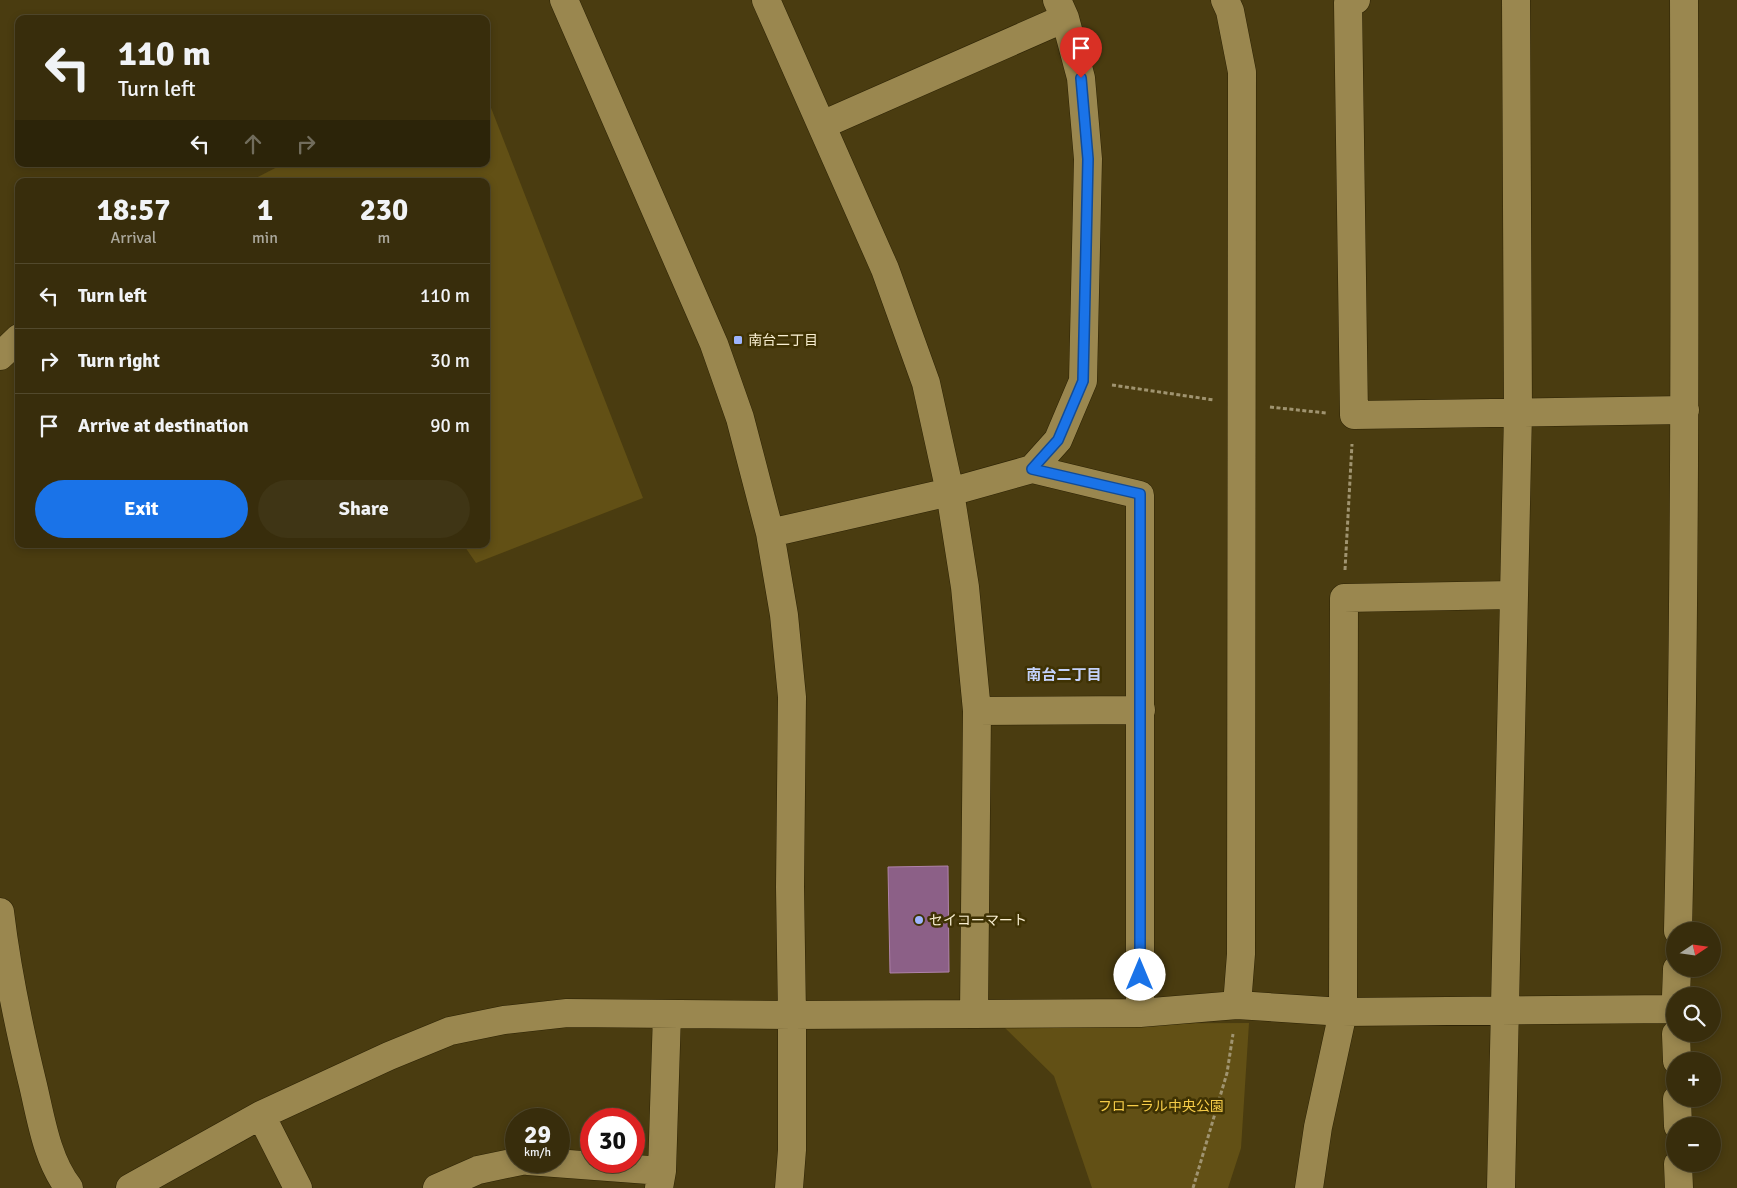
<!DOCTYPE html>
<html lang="en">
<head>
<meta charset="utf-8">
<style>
	:root { --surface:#382d0c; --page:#3f3515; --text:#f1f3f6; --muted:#aba89d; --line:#52492d; --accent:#1a73e8 }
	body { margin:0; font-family:Signika,"Noto Sans JP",sans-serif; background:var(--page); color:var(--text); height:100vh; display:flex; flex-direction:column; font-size:19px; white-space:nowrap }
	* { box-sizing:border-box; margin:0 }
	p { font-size:16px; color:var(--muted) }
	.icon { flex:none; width:28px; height:28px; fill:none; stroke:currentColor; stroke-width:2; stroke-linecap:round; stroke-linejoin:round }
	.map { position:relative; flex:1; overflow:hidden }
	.drawer { position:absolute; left:15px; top:178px; width:475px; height:370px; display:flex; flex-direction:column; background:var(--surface); border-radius:10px; box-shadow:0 2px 8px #0003,0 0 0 1px var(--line) }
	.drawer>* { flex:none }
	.top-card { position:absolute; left:15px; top:15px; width:475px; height:152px; border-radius:10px; box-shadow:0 2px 8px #0003,0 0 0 1px var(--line); background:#382d0c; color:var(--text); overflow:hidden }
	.needle { width:32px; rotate:77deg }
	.tools { position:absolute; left:1666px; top:922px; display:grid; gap:10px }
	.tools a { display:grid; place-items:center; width:55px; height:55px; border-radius:50%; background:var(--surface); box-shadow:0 2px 8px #0003,0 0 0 1px var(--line); font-size:25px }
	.speed { position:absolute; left:505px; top:1108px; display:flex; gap:10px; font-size:25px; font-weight:700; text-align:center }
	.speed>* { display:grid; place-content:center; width:65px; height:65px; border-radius:50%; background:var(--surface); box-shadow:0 2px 8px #0003,0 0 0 1px var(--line); line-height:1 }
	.speed small { font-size:12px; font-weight:400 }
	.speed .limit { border:8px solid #d22; background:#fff; color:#111 }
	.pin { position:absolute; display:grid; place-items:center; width:42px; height:42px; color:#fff; margin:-51px -21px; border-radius:50% 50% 50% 0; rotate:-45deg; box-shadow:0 0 5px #0007 }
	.pin .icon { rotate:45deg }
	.me { position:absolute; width:55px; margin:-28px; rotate:0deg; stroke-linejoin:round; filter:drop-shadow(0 0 4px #0008) }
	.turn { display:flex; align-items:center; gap:18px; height:105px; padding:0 20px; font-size:22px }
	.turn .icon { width:65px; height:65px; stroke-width:2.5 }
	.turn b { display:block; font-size:35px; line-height:42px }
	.lanes { display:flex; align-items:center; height:48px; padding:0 20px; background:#0003; justify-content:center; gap:25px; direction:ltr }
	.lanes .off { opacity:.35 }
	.eta { display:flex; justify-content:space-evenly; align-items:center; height:85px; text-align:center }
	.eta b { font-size:30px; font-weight:700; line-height:35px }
	.primary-button { display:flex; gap:10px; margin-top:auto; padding:10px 20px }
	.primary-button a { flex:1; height:58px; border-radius:30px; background:var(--accent); color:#fff; font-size:20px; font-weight:700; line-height:58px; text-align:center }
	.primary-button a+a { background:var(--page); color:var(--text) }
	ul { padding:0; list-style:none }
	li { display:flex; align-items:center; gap:15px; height:65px; padding:0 20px; border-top:1px solid var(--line) }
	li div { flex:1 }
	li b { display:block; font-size:19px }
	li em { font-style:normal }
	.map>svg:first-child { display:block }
	.green { fill:#625015 }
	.building { fill:#8c6087; stroke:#b083ab }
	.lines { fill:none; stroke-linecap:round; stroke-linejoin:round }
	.minor-casing { stroke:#2d2305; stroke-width:29 }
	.path { stroke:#a09470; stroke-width:3; stroke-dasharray:4 2.5; stroke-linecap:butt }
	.minor { stroke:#9a874f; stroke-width:28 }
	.route-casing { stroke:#114b97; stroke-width:12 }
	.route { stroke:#1a73e8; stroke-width:9 }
	.poi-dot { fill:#9db4fd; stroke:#3f3203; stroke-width:2 }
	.labels { text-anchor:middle; stroke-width:5; stroke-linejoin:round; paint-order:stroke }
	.poi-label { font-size:14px; fill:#f9efd2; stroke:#3f3203; text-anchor:start }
	.park-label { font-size:14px; fill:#f6cc48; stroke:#3f3203 }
	.neighbourhood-label { font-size:15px; font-weight:bold; fill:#c4d2fb; stroke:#3f3203 }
</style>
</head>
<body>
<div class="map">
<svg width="1737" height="1188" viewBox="0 0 1737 1188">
	<rect width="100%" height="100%" fill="#4a3c10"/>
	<path class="green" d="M486 95 643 498 476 563 463 544H486V181H250L283 164H486Z
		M1249 1023 1241 1148 1228 1188H1092L1054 1076 1001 1024Z"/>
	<path class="building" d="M948 866 949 972 890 973 888 867Z"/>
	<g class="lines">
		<g class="minor-casing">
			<path id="minor" d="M564 0 714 344 740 418 770 533 784 615 792 697 790 887 792 1015V1150L789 1188
				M766 0 885 269 926 383 950 492 965 587 977 711 974 1013
				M1225 0 1230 11 1242 72 1241 954 1237 1005
				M1356 0 1348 3 1354 415 1685 410
				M822 125 1065 18
				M0 356 19 338
				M1032 469 1140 495V1013
				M770 533 950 492 1032 469 1058 440 1083 381 1088 159 1081 78 1065 18 1057 0
				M977 711 1141 710
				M0 912C7 971 19 1028 33 1085 41 1119 47 1160 69 1188
				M1678 931C1685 621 1685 311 1684 0
				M1676 996 1677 969
				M1676 1034 1677 1061
				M1677 1099 1678 1126
				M261 1115 298 1188
				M528 1161 662 1171
				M1678 1164 1679 1188
				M130 1188 261 1115 389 1056 450 1031 504 1020 567 1013 792 1015 1140 1013 1237 1005 1343 1012 1675 1009
				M437 1188 478 1170 521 1161
				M659 1188 662 1171 667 1014
				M1309 1188 1318 1127 1343 1012 1344 598 1513 595
				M1501 1188 1518 413 1516 0"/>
		</g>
		<path class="path" d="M1112 385 1214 400
			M1270 407 1326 413
			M1345 570 1352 444
			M1193 1188 1227 1073 1233 1034"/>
		<use href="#minor" class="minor"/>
	</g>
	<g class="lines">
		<g class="route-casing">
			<path id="route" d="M1081 78 1088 159 1083 381 1058 440 1032 469 1140 494V975"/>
		</g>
		<use href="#route" class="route"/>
	</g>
	<g class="poi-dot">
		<rect x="733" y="335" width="10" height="10" rx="2.5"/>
		<circle cx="919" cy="920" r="5"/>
	</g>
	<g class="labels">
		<g class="poi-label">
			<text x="748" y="345">南台二丁目</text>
			<text x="929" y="925">セイコーマート</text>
		</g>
		<g class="park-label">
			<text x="1161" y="1111">フローラル中央公園</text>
		</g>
		<g class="neighbourhood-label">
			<text x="1064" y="680">南台二丁目</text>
		</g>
	</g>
</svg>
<div class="tools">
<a><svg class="needle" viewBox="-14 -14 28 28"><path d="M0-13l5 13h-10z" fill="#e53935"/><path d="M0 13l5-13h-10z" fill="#aba89d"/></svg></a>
<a><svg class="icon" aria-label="search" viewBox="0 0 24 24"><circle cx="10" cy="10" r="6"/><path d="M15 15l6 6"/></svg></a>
<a>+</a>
<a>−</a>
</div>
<div class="speed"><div>29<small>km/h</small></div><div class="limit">30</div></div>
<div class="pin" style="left:1081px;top:78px;background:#d93025"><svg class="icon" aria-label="arrive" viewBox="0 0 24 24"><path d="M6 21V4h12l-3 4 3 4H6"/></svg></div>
<svg class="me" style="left:1140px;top:975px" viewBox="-20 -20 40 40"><circle r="19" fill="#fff"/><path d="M0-13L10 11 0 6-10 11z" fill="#1a73e8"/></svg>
<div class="top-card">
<div class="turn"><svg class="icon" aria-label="left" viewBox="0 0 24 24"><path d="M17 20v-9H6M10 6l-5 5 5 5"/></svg><div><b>110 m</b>Turn left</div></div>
<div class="lanes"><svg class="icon" aria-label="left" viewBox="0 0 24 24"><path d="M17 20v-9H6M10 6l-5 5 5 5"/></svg><svg class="icon off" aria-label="ahead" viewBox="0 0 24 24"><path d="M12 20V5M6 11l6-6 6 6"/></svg><svg class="icon off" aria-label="right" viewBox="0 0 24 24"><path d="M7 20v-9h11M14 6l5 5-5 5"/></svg></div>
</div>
<section class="drawer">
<div class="eta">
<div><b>18:57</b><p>Arrival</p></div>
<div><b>1</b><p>min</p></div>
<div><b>230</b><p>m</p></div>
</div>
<ul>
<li><svg class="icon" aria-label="left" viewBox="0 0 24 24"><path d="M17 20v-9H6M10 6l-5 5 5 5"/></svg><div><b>Turn left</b></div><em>110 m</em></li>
<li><svg class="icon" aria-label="right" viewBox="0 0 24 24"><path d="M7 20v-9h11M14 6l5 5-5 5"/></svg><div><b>Turn right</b></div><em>30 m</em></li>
<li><svg class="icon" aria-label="arrive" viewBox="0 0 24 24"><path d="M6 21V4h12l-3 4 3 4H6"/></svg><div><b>Arrive at destination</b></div><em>90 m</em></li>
</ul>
<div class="primary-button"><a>Exit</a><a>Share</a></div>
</section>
</div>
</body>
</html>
